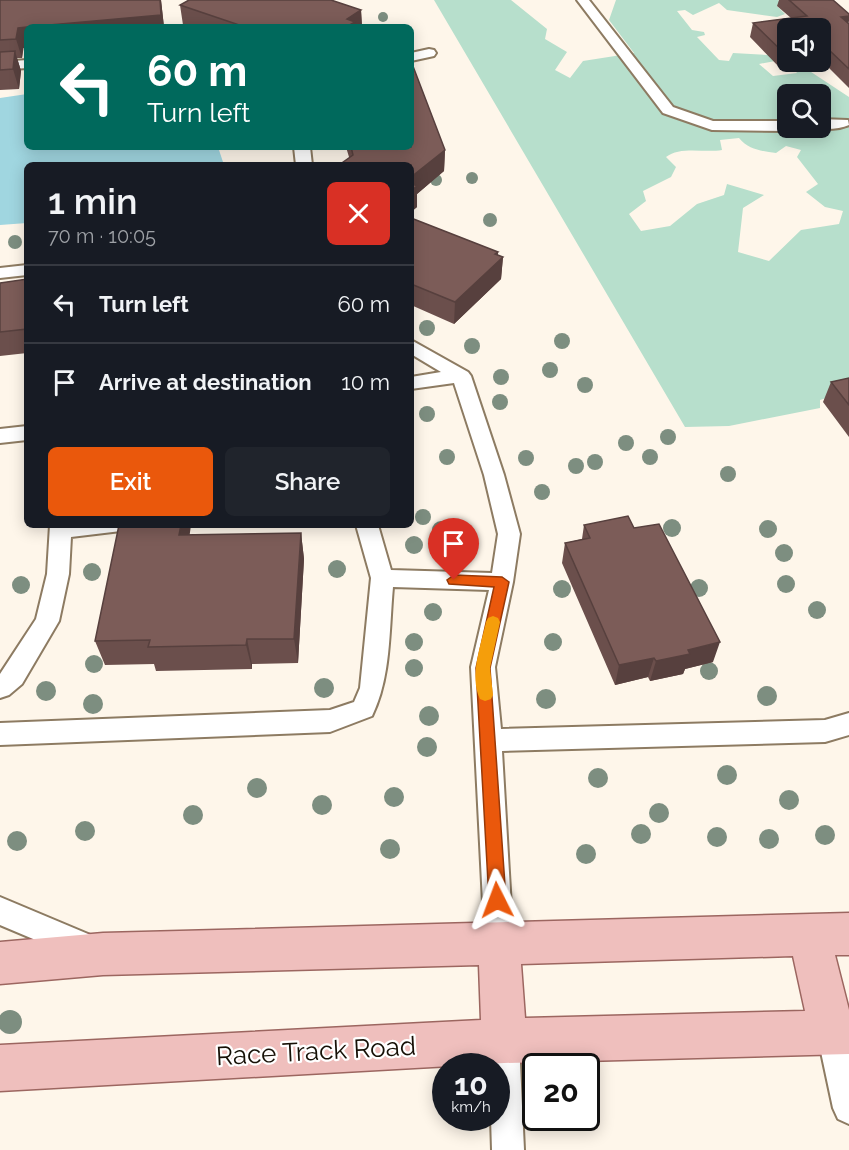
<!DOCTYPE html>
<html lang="en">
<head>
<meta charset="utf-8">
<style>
	:root { --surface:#171b24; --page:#20242c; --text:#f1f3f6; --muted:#9ea1a6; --line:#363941; --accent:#ea580c }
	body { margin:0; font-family:Raleway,sans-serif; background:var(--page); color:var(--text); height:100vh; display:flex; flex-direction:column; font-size:22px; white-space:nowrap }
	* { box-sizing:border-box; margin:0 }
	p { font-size:20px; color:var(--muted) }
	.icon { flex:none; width:33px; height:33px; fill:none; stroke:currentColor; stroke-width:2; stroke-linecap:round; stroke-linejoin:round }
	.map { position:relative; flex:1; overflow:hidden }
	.side { position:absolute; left:24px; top:162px; width:390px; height:366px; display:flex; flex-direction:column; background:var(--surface); border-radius:9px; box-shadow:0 3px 15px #0003 }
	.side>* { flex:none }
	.hud { position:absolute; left:24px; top:24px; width:390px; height:126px; border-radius:9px; box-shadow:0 3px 15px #0003; background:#00695c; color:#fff; overflow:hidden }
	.buttons { position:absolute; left:777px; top:18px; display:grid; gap:12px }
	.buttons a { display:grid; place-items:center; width:54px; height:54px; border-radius:9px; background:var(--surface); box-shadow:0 3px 15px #0003; font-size:30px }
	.speed { position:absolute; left:432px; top:1053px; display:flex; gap:12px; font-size:30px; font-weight:700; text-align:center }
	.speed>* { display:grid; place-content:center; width:78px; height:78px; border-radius:50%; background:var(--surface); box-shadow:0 3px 15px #0003; line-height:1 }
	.speed small { font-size:15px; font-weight:400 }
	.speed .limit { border:3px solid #111; border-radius:9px; background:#fff; color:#111 }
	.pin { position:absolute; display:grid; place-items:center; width:51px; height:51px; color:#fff; margin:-62px -26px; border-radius:50% 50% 50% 0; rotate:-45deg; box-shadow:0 0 6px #0007 }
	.pin .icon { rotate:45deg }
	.me { position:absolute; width:66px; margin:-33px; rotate:357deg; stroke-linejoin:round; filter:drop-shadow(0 0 4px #0008) }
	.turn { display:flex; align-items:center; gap:21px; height:126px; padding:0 24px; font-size:27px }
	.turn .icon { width:78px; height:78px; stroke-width:2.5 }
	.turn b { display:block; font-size:42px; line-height:51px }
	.round { display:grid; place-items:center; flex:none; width:63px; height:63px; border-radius:9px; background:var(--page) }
	.head { display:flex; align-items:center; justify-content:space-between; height:102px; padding:0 24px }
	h1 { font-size:36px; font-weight:600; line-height:45px }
	.action { display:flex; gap:12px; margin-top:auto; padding:12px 24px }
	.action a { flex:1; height:69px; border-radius:9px; background:var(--accent); color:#fff; font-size:24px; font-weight:600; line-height:69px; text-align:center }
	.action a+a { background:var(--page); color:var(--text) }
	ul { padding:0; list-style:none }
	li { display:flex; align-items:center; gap:18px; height:78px; padding:0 24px; border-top:2px solid var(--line) }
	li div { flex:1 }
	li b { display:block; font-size:22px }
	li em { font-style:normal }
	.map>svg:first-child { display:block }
	.green { fill:#b7dfcc; fill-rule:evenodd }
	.water { fill:#a0d6e0 }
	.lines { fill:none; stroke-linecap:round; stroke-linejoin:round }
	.lane-casing { stroke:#8d7b62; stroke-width:4 }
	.primary-casing { stroke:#9c6660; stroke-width:3 }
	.lane { fill:#fff; fill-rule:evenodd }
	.primary { fill:#efbfbd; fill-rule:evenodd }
	.tree { fill:#7d8e80 }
	.wall { fill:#6b4f4c }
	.shaded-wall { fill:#57403e }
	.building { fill:#7c5c58; stroke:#57403e; stroke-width:1.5 }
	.route { fill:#ea580c; stroke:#983908; stroke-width:1.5 }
	.slow { fill:#f59e0b }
	.labels { text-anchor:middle; stroke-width:4.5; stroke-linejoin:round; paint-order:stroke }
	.near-street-label { font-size:26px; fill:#161006; stroke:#fff }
</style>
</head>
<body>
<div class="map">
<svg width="849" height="1150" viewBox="0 0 849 1150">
	<rect width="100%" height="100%" fill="#fef6ea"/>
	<path class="green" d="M434 0H511L547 29 545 39 567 52 555 70 570 78 583 61 634 53 609 20 616 0H778L783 4 777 6 785 14 777 17 727 10 719 3 693 15 685 10 677 11 692 30 704 32 705 35 697 37 719 60 729 61 733 53 768 55 775 61 759 64 773 76 797 73 789 62H824L819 67 808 70 849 97V391L820 400V408L729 426 685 427ZM788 94H820V128H788ZM739 138C749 150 762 151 776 153L786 146 801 150 797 157 818 184 806 192 825 207 843 211 839 224 801 230 769 261 738 252 743 208 764 195 727 184 724 195 697 204 670 226 641 231 629 214 646 201 643 191 671 177 676 167 666 157C680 146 704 153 722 150L720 140Z"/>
	<path class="water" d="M27 94V147H218L224 165H27V223L0 225V98Z"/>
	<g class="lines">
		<g class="lane-casing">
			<path id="lane" d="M577 0H589L673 107 713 121H788V128H794L788 131 712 130 663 113Z
				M429 49 434 50 436 53 434 56 411 61V53Z
				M27 60V68L0 70V62Z
				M820 119 848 120 849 125C840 129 826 130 816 128H820Z
				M294 147H310L312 165H296Z
				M27 265V275L0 278V268Z
				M411 340 468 372 471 376 504 475 520 534 513 582 495 667 501 729 825 720 849 713V735L825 742 502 751 513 942 509 952 499 956 489 952 485 942 471 667 489 590 393 587C389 631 391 677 372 716L330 732 0 745V723L330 710 354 702 360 688 371 578 356 525H378L391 570 492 573 498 534 484 475 454 383 411 389V377L441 372 411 354Z
				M27 426V440L0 443V429Z
				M50 525H124L121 531 71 537 69 574 59 621 22 684 9 695 0 698V674L36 619 47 574Z
				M0 897 100 939 104 949 100 959 90 963 0 925Z
				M832 1018 843 1022 849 1041V1124L838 1119 833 1108 817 1033 821 1022Z
				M504 1026 515 1030 519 1041 524 1150H492L491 1118H496V1066H490L489 1041 493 1030Z"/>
		</g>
		<g class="primary-casing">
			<path id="primary" d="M849 913V955H835L849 1010V1054L504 1063 0 1091V1045L481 1020 479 965 103 975 0 984V942L103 933ZM793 956 805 1011 525 1018 521 964Z"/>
		</g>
		<use href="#lane" class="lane"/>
		<use href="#primary" class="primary"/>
	</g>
	<g class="tree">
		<circle cx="383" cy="17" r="5"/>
		<circle cx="472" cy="178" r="6"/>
		<circle cx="436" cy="180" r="6"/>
		<circle cx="490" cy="220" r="7"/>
		<circle cx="15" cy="242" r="7"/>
		<circle cx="427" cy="328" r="8"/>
		<circle cx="562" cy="341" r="8"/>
		<circle cx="472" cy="346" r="8"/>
		<circle cx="550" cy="370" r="8"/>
		<circle cx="501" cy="377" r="8"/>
		<circle cx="585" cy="385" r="8"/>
		<circle cx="500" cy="402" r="8"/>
		<circle cx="427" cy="414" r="8"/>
		<circle cx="668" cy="437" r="8"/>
		<circle cx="626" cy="443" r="8"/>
		<circle cx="447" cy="457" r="8"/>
		<circle cx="650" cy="457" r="8"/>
		<circle cx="526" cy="458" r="8"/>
		<circle cx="595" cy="462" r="8"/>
		<circle cx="576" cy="466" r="8"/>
		<circle cx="728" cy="474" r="8"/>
		<circle cx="542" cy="492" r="8"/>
		<circle cx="423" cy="517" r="8"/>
		<circle cx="672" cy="528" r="9"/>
		<circle cx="768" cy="529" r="9"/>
		<circle cx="441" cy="530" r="9"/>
		<circle cx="414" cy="545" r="9"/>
		<circle cx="784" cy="553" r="9"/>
		<circle cx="337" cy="569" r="9"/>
		<circle cx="92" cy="572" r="9"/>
		<circle cx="786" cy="584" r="9"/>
		<circle cx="21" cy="585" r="9"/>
		<circle cx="699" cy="588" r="9"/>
		<circle cx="562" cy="589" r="9"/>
		<circle cx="817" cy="610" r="9"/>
		<circle cx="433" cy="612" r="9"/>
		<circle cx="414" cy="642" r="9"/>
		<circle cx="553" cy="642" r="9"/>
		<circle cx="94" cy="664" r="9"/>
		<circle cx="414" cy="668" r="9"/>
		<circle cx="709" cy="671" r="9"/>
		<circle cx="324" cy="688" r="10"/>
		<circle cx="46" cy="691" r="10"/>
		<circle cx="767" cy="696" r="10"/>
		<circle cx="546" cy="699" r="10"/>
		<circle cx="93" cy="704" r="10"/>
		<circle cx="429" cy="716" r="10"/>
		<circle cx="427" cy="747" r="10"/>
		<circle cx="727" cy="775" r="10"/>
		<circle cx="598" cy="778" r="10"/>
		<circle cx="257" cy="788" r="10"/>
		<circle cx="394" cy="797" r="10"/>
		<circle cx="789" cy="800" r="10"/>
		<circle cx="322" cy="805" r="10"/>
		<circle cx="659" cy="813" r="10"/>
		<circle cx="193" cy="815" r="10"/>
		<circle cx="85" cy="831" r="10"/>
		<circle cx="641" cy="834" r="10"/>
		<circle cx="825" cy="835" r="10"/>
		<circle cx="717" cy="837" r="10"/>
		<circle cx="769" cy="839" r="10"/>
		<circle cx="17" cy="841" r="10"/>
		<circle cx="390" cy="849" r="10"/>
		<circle cx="586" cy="854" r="10"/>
		<circle cx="10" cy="1022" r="12"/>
	</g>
	<path class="wall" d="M0 0H161L164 27H27L22 58H17L21 71 19 89 0 90Z
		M779 0H833L849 24V88L823 62 781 69 750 37 753 23 791 18 777 6Z
		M180 5 361 10 362 27H190L183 25Z
		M346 147H411L445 150 444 171 417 194V207L411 212V165L349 157Z
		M411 218 498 252V255L503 257 501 279 454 324 411 305Z
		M27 279V353L0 356V283Z
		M849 378V437L823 402 831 382Z
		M584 525 634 528 713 662 685 669 683 674 650 681 648 677 615 685 562 563 565 543 582 539Z
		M301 533 304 559 298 663 252 664V669L156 671 154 664 105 665 95 641 190 535Z"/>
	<path class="shaded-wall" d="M160 0H161L164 27H33Z
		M361 10 362 27H346L347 19Z
		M849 16V21L847 29 841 17Z
		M18 28H27V48H23L22 58 16 39Z
		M827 48 823 62 781 69 785 54H788V62H820V49Z
		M15 51 21 71 19 89 13 69Z
		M445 150 444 171 417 194V207L411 212V177Z
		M498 252 497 262 503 257 501 279 454 324 455 302Z
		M181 525H191L186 561 179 535Z
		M301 533 304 559 298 663 294 639Z
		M247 639 252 664V669L246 645Z
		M720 642 713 662 685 669 683 674 650 681 656 661 688 650Z
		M654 658 648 677 615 685 619 665Z"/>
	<path class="building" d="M0 0H160L161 15 27 27 18 28 16 39 0 40Z
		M189 0H331L361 10 347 19 355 22 346 27H245L180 5Z
		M789 0H833L849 14V16L841 17 849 24V69L827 48 820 49V28H788V54H785L753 23 807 16Z
		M15 51 13 69 0 70V52Z
		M411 61 445 150 411 177V165H339L353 155 351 147H411Z
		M411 183 417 186 411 191Z
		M411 218 498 252 495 254 503 257 455 302 411 284Z
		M27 279V329L0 332V283Z
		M849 378V405L831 382Z
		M628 516 634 528 659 524 720 642 688 650 690 654 656 661 654 658 619 665 565 543 590 538 584 525Z
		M119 525H181L179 535 301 533 294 639H247L246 645 148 647 150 640 95 641Z"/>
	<path class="route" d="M454 575 502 577 509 582 490 668 506 900 503 906 497 909 491 906 489 900 476 668 494 587 449 584 447 580Z"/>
	<path class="slow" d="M493 616 498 618 500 622 490 668 493 695 491 699 485 701 480 699C469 676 481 645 486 622L488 618Z"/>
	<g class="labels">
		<g class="near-street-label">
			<text transform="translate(316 1051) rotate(-3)" y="9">Race Track Road</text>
		</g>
	</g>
</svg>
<div class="buttons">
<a><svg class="icon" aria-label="sound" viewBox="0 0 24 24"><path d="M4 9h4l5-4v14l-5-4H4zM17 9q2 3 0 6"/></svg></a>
<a><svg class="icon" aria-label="search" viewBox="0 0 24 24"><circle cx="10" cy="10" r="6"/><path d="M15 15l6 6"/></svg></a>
</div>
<div class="speed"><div>10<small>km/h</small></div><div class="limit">20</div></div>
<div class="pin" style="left:454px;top:580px;background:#d93025"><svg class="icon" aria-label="arrive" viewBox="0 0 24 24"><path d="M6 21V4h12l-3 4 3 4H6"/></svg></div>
<svg class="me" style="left:497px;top:900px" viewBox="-20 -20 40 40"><path d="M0-17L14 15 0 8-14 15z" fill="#ea580c" stroke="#fff" stroke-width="4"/></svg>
<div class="hud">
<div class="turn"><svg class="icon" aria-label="left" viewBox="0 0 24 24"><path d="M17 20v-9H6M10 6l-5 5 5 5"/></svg><div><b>60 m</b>Turn left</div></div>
</div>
<section class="side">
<div class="head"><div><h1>1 min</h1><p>70 m · 10:05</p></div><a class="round" style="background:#d93025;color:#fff"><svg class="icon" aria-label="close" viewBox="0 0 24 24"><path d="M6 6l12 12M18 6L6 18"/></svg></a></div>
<ul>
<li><svg class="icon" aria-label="left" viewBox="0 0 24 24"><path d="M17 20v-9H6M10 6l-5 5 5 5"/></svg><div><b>Turn left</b></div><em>60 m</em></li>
<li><svg class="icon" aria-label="arrive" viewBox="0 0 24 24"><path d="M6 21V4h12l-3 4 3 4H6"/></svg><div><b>Arrive at destination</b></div><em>10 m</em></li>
</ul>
<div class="action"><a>Exit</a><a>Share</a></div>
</section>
</div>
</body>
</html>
